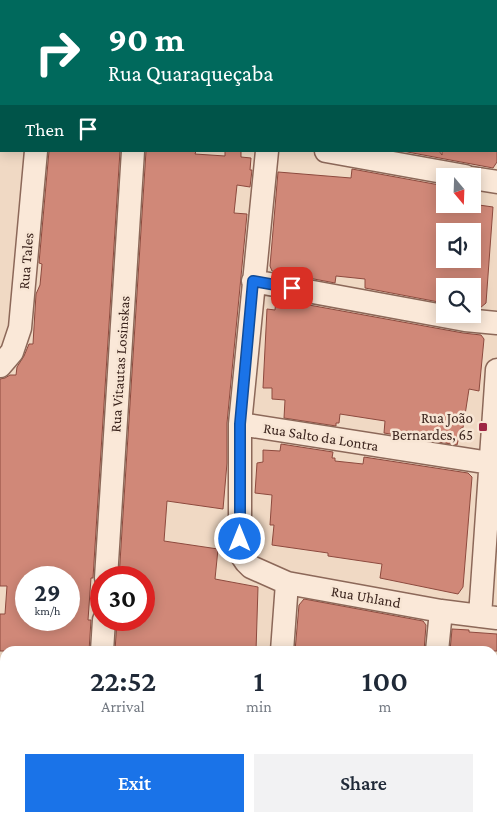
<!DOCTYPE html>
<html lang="en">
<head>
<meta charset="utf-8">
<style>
	:root { --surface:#fff; --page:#f2f2f3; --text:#1f2937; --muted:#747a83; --accent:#1a73e8 }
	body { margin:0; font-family:"Crimson Pro",serif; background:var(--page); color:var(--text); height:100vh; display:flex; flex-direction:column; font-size:19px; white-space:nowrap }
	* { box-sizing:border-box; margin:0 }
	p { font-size:16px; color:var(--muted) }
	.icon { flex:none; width:28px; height:28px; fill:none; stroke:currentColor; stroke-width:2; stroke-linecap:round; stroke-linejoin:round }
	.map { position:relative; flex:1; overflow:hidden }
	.side { position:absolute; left:0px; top:646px; width:498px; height:176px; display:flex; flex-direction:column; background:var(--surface); border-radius:15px 15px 0 0; box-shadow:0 2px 12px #0003 }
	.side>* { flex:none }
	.top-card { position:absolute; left:0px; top:0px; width:498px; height:152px; box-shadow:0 2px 12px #0003; background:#00695c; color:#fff; overflow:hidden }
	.needle { width:32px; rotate:161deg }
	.controls { position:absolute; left:436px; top:168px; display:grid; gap:10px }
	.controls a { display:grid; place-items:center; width:45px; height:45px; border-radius:0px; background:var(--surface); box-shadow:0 2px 12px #0003; font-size:25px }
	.speed { position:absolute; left:15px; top:566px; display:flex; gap:10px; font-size:25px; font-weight:700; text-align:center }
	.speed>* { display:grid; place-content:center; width:65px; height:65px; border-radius:50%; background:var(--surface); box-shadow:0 2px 12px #0003; line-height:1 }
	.speed small { font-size:12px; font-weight:400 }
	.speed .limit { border:8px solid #d22; background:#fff; color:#111 }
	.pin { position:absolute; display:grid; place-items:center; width:42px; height:42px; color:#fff; margin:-21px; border-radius:10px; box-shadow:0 2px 8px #0006 }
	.me { position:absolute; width:55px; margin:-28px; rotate:0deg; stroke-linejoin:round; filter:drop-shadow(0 0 4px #0008) }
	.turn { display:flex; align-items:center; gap:18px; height:105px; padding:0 25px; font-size:22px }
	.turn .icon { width:65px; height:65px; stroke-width:2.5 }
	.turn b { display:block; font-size:35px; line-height:42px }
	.then { display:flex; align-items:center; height:48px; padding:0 25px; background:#0003; gap:10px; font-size:19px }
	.eta { display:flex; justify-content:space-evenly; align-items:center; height:85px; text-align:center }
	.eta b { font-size:30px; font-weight:600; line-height:35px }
	.button { display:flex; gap:10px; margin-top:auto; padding:10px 25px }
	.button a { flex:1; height:58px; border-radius:0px; background:var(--accent); color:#fff; font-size:20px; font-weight:600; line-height:58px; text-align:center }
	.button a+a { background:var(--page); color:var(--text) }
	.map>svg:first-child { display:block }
	.building { fill:#d08878; stroke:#8d4a3e; fill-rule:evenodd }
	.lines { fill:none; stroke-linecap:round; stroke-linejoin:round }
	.minor-casing { stroke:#8c6859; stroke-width:25 }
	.minor { stroke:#fae8d8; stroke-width:22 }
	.route-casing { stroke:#114b97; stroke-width:12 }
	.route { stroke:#1a73e8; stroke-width:9 }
	.poi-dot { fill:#9e2644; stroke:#f7e5d4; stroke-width:2 }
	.labels { text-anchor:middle; stroke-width:5; stroke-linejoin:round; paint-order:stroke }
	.street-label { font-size:15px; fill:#3c251e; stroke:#f7e5d4 }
	.poi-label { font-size:15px; fill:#3c251e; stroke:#f7e5d4; text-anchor:end }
</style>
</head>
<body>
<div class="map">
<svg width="497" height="822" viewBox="0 0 497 822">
	<rect width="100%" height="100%" fill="#f0d9c4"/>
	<path class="building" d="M49 151H120L93 578H91L88 620H91L89 651H0V614H5L7 586H0V379L5 378 10 375H16L17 367 24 356 29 344H33L36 294 40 285 42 264 39 263ZM26 578H69V620H26Z
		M146 151H196L195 154 225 156V151H241V157L251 158 250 170H252L250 187 237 185 234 213 247 214 227 423V463L223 509 167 501 164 541 218 549 215 579 258 587 256 651H115L117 620H144V578H119Z
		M402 151H439L442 155V151H497V162L493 168Z
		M352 169 445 186V204H472V196L479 205 493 207 486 303 480 308H472V286H445L444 303 365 288V279L336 276 335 283 272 271 270 266 278 172 351 178ZM445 231H472V259H445Z
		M276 299 463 333 481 335 484 339 479 391 469 389 463 428H461L457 445 384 433 385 421 340 414 339 423H336V426L284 418 285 400 272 399V388H263L267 309 275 310Z
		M281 444 333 452 332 458H335V461L363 464 364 457 468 473 472 477 463 587 458 594 380 578 382 564 328 556V553L272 545 274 525H270L272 495 255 493 257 463 263 462V450L280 451Z
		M304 599 423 621 426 625 424 651H295L299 605Z
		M452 629 469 630V632L497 634V651H450Z"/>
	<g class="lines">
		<g class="minor-casing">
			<path id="minor" d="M51 1V0
				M143 1V0
				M485 1 490 0
				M267 151 240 424V539L242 556 246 562 251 567 287 583 441 611 497 618
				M326 151 465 176
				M472 178 497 182
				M253 281 465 320 497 323
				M0 366 12 352 20 328 36 151
				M240 424 490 463
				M106 578 133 151
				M480 616 497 370
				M102 651 104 620
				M282 651 287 583
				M437 651 441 611
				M91 822V818
				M268 822 269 818
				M425 822V818"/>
		</g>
		<use href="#minor" class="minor"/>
	</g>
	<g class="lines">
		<g class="route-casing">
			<path id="route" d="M240 539V424L253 281 292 288"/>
		</g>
		<use href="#route" class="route"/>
	</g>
	<rect class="poi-dot" x="478" y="422" width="10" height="10" rx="2.5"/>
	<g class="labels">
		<g class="street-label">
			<text transform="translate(26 261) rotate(-85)" y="5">Rua Tales</text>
			<text transform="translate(120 364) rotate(-86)" y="5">Rua Vitautas Losinskas</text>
			<text transform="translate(321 437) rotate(9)" y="5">Rua Salto da Lontra</text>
			<text transform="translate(366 597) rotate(10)" y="5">Rua Uhland</text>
		</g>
		<g class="poi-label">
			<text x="473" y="423">Rua João<tspan x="473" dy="17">Bernardes, 65</tspan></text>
		</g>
	</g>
</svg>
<div class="controls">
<a><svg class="needle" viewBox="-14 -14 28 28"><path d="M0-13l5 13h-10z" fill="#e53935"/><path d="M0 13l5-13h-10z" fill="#747a83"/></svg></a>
<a><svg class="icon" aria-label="sound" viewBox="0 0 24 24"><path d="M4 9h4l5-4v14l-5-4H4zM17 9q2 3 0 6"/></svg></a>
<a><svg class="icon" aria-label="search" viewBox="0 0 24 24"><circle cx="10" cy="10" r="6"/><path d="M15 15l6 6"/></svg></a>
</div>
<div class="speed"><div>29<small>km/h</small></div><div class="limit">30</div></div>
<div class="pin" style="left:292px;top:288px;background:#d93025"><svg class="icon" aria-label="arrive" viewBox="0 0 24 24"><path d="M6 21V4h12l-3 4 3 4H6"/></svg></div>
<svg class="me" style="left:240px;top:539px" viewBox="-20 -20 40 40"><circle r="17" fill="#1a73e8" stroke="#fff" stroke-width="3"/><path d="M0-11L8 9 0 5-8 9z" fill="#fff"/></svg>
<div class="top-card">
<div class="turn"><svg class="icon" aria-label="right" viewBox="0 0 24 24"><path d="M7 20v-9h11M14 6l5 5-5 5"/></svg><div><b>90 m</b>Rua Quaraqueçaba</div></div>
<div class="then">Then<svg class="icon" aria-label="arrive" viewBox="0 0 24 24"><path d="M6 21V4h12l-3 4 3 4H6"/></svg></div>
</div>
<section class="side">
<div class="eta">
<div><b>22:52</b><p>Arrival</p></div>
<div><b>1</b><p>min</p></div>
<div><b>100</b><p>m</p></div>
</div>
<div class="button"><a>Exit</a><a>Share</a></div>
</section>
</div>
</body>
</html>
